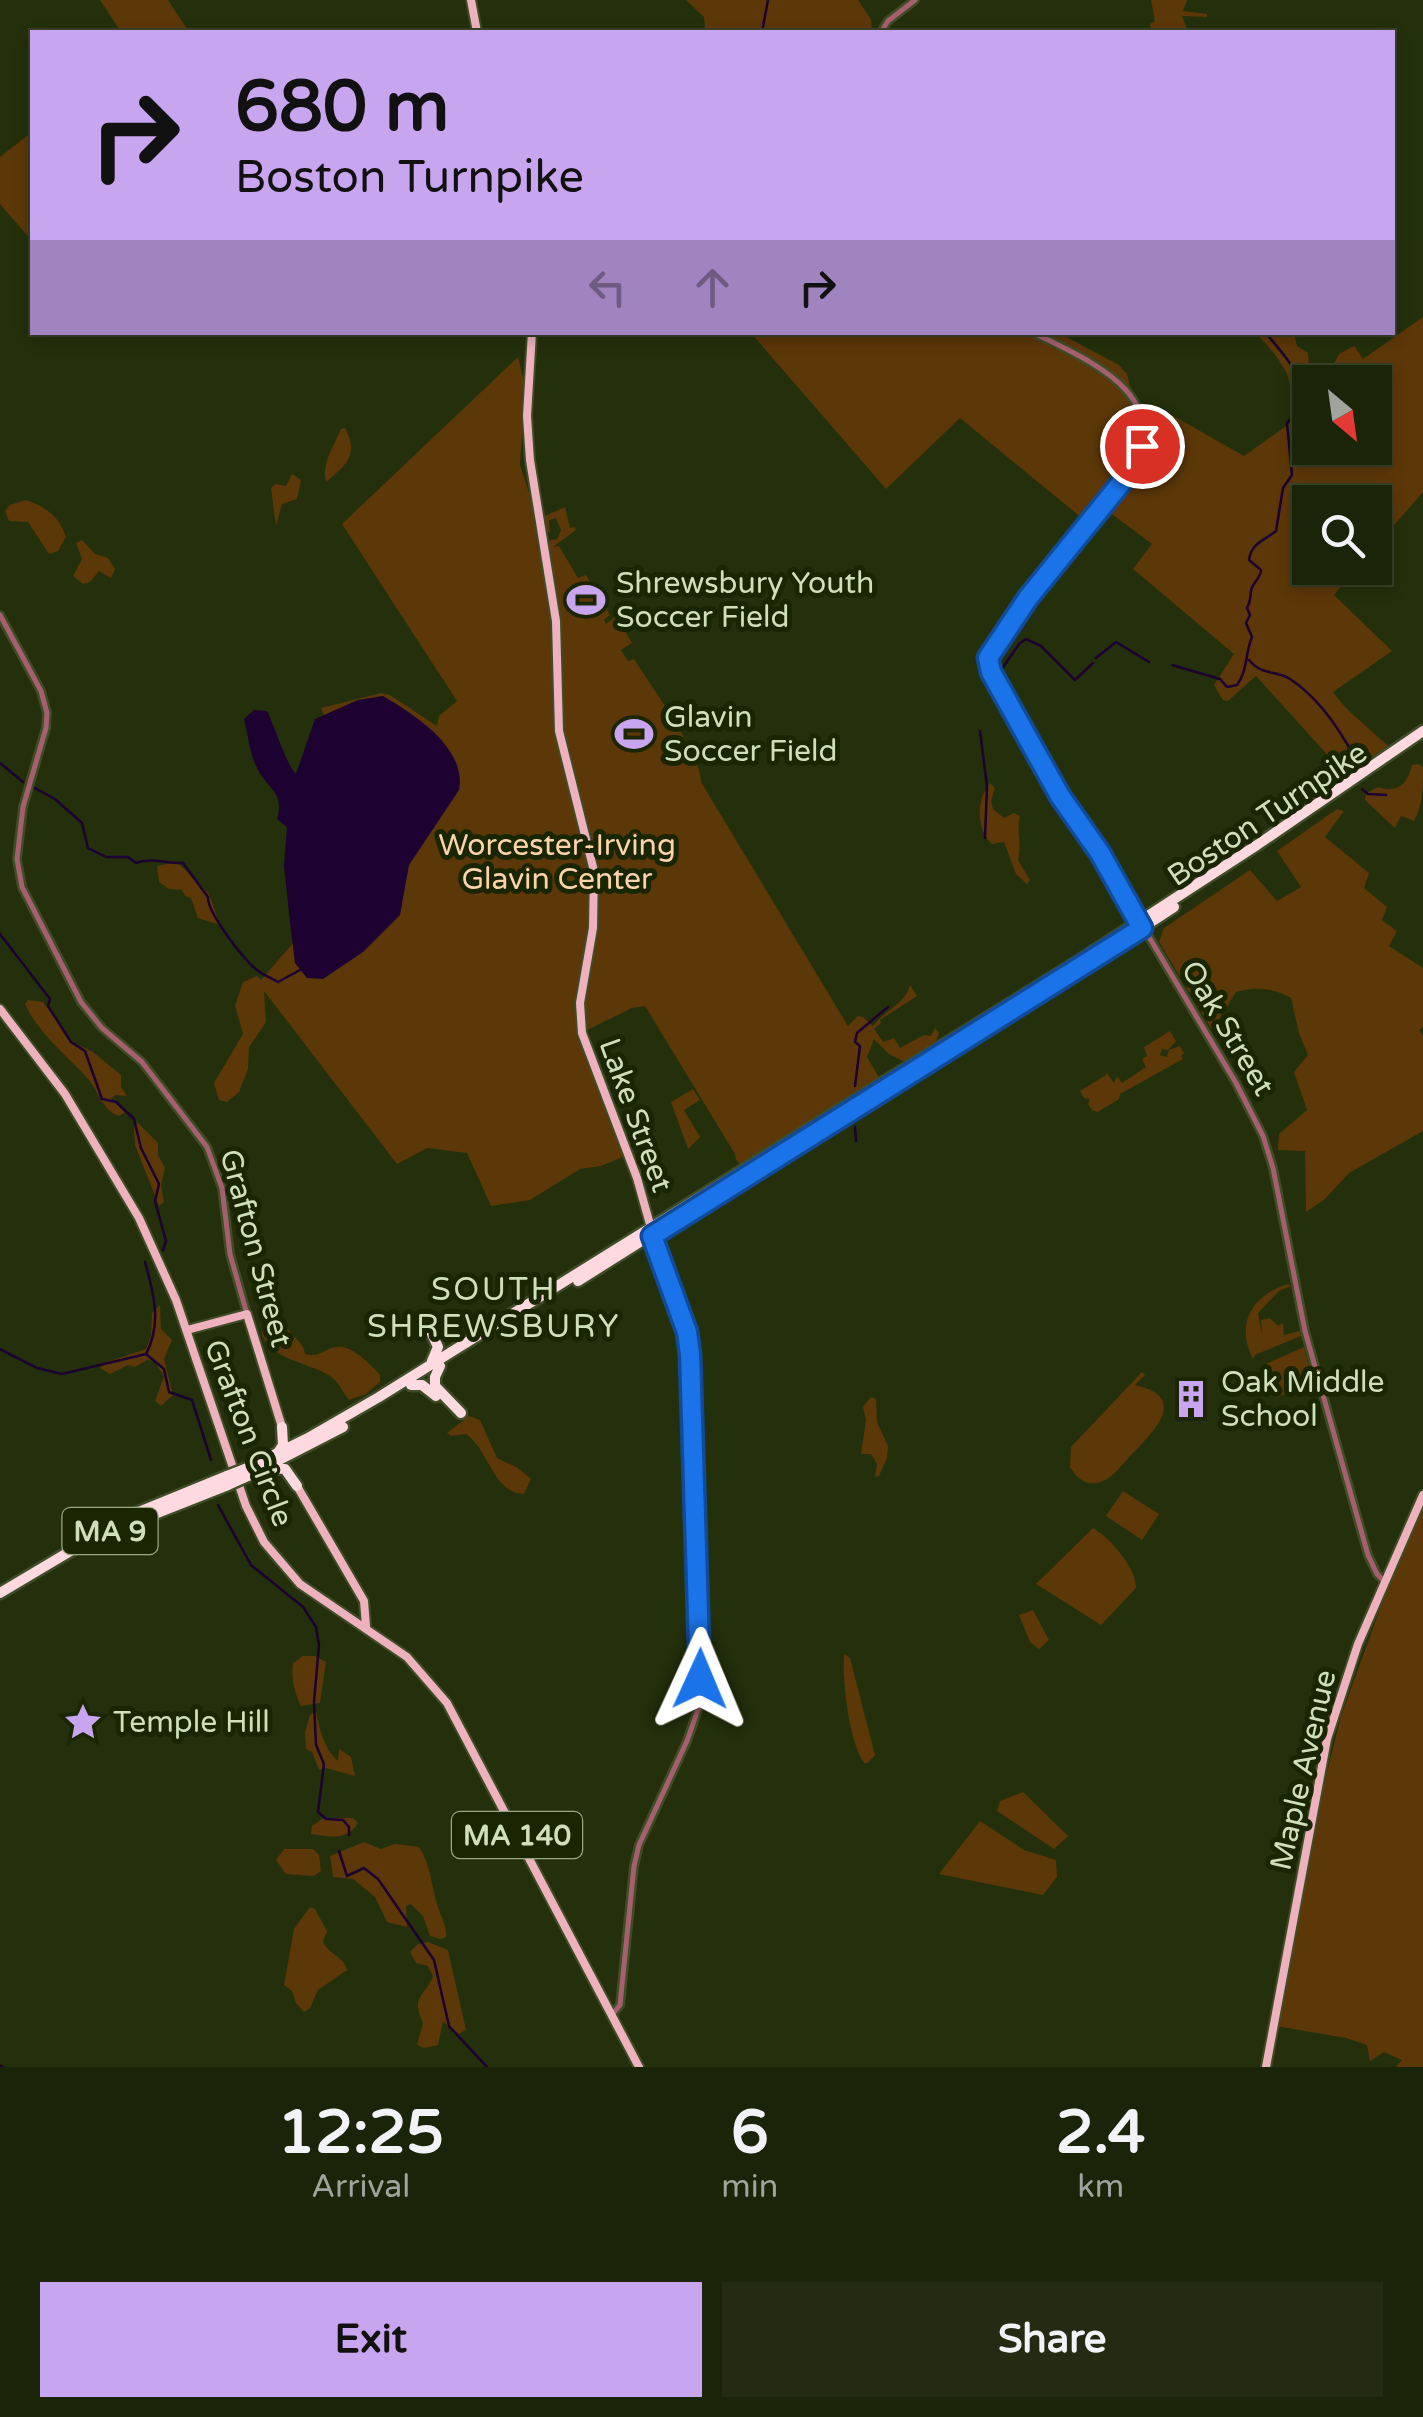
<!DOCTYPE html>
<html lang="en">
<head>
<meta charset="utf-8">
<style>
	:root { --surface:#1a2408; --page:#232c12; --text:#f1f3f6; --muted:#9fa49c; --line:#384129; --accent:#c8a5ef }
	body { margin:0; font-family:"Varela Round",sans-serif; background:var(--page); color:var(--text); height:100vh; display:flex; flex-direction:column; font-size:38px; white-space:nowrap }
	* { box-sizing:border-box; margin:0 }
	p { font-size:32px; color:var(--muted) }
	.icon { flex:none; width:55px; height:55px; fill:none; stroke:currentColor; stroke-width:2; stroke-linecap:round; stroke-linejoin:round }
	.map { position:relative; height:2067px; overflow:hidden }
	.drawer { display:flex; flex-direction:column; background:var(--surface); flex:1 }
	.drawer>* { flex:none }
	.hud { position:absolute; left:30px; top:30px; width:1365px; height:305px; border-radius:0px; box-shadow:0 5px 15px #0003,0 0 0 2px var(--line); background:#c8a5ef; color:#111; overflow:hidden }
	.needle { width:65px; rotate:151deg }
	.controls { position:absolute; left:1292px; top:365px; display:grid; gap:20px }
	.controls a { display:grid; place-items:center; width:100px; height:100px; border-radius:0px; background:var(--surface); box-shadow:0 5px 15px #0003,0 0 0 2px var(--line); font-size:50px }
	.pin { position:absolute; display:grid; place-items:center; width:85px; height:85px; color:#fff; margin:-42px; border:5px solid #fff; border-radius:50%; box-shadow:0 2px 10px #0007 }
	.me { position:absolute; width:110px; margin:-55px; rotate:1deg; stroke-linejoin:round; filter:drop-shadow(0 0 8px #0008) }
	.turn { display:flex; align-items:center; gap:35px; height:210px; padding:0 40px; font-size:45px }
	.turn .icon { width:130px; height:130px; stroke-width:2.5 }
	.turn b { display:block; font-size:70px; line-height:85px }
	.lanes { display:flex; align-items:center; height:95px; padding:0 40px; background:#0003; justify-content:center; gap:50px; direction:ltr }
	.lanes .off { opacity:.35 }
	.eta { display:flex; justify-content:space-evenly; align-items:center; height:170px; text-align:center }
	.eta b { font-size:60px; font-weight:700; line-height:70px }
	.action { display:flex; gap:20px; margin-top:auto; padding:20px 40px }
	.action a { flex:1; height:115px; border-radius:0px; background:var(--accent); color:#111; font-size:40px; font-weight:700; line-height:115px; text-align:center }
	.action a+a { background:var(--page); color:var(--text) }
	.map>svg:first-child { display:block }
	.green { fill:#5c3708 }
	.water { fill:#1c0131 }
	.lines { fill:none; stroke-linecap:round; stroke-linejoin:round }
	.stream { stroke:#1c0131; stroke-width:2.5 }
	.minor-casing { stroke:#3f4c27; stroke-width:10 }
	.major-casing { stroke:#3f4c27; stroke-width:12 }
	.highway-casing { stroke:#3f4c27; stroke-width:15 }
	.minor { stroke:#a65f6f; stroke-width:5 }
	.major { stroke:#eeb2be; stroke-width:8 }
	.highway { stroke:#fed9df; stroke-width:10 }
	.highway-bridge-casing { stroke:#3f4c27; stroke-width:15; stroke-linecap:butt }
	.highway-bridge { stroke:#fed9df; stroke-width:10 }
	.route-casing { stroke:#114b97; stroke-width:25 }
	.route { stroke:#1a73e8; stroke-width:18 }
	.labels { text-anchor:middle; stroke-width:10; stroke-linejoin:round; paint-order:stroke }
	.shield { fill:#1a2602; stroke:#99a784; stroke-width:2.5 }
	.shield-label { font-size:28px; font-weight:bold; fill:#cfdebb }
	.poi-label { font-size:30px; fill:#cfdebb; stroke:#1a2602; text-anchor:start }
	.street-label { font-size:30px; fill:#cfdebb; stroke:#1a2602 }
	.park-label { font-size:30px; fill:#fdd3aa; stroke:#1a2602 }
	.neighbourhood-label { font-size:32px; letter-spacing:2.5px; fill:#cfdebb; stroke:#1a2602 }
</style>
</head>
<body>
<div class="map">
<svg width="1423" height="2067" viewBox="0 0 1423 2067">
	<rect width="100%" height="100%" fill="#23300b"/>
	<path class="green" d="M100 0H168L189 32H121Z
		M686 0H858L871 19 872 30 701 32 705 28 704 17Z
		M1151 0H1187L1183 11 1207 14V17L1182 16 1188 32H1152L1150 24 1155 21Z
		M32 132V241L0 204V157Z
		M1423 317V492L1375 547V502H1310V568H1357L1334 595 1392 651 1333 692C1346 711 1377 735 1395 752L1353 783 1256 676 1228 701 1223 700 1214 685 1234 654 1133 569 1152 544 1097 503 1083 519 960 418 886 489 751 333H1059L1119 365 1127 374 1136 409 1137 450 1144 456 1170 414 1244 456 1293 421 1310 403V448H1375V382H1310V390L1295 396 1290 391C1292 370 1269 348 1256 333H1294L1297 346 1308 353 1309 366 1324 376 1330 371 1339 354 1354 346 1363 359Z
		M518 357 525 385 520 465 533 505 538 550 548 548 547 541 557 539 561 530 556 518 549 520 550 532H545V516L565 507 570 528 575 527 576 530 553 547 559 546 578 578 586 575 610 615 604 620 606 624 616 616 632 643 621 650 628 661 634 659C650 684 702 756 701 782L848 1026 858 1016 863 1017 873 1026C885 1010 905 1004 910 985L917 996 880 1020 881 1023 874 1029 883 1042 894 1038 900 1048 924 1035 931 1036 935 1028 932 1024 939 1033 935 1045 907 1063 889 1054 874 1039 867 1057 885 1088 747 1172 736 1160 735 1154 645 1006 632 1008 585 1031 623 1157 601 1166 580 1169 530 1200 491 1206 467 1153 427 1148 397 1164 264 991 266 1022 249 1047 248 1069 239 1092 227 1102 219 1100 214 1083 243 1034 235 1006 243 982 257 976 261 980 380 843 321 708 381 693 390 695 437 726 439 716 457 701 342 524Z
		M345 428C360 455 345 466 326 482 321 464 334 446 341 429Z
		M292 474 301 480 297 499 282 504 276 526 271 488 276 484 286 486Z
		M26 500C46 507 59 516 66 537L58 551 49 554 28 522 9 521 5 511 10 505Z
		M82 540 95 554 108 558 115 569 111 578 99 571 90 582 83 584 73 576 82 559 76 543Z
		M1419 764 1423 767C1423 786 1423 806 1414 821L1401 816 1395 828 1365 800 1366 793 1378 787C1397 794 1408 784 1412 765Z
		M990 783 995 788 991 801 993 809 1004 818 1014 813 1020 816C1016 832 1022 844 1018 860L1030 880 1027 884 1016 874 1004 842 992 844C976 830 976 799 990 783Z
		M1337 809 1344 811 1325 837 1369 873 1364 888 1387 907 1382 920 1397 931 1389 946 1423 968V1027L1419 1030 1423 1036V1131L1349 1173 1324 1200 1306 1212 1305 1151 1278 1150 1279 1134 1307 1110 1294 1072 1308 1055 1299 1033 1291 998C1273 988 1256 986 1236 992L1212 1030 1159 942 1164 928 1250 870 1277 901 1301 887 1277 851Z
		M177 862 209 894 220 925 198 918 191 898 185 896 182 890 169 889 159 882 157 866Z
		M28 1000 43 1002 72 1042 93 1052 121 1075V1087L127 1096 115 1095 111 1099 126 1112 119 1116C102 1110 99 1092 88 1079 66 1055 39 1034 25 1004Z
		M1170 1031 1176 1041 1168 1050 1162 1049 1160 1055 1167 1057 1169 1050 1180 1046 1184 1053 1181 1056 1183 1059 1120 1094 1119 1099 1098 1112 1092 1110 1088 1104 1090 1099 1084 1098 1080 1091 1106 1075V1072L1114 1083 1117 1076 1122 1083 1146 1067 1142 1059 1147 1056 1144 1047Z
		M693 1089 700 1100 684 1110 700 1137 688 1149 671 1102Z
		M137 1122 158 1143V1155L165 1168 161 1185 164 1202 159 1206 135 1145 134 1127Z
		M1288 1284 1291 1286 1279 1291 1258 1313 1262 1335 1261 1320 1270 1318 1278 1326 1283 1323 1284 1335 1300 1331 1301 1336 1255 1355 1253 1359C1235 1324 1252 1295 1288 1284Z
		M160 1305 161 1329 172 1340 164 1359 173 1395 161 1406 155 1401 164 1376 154 1361 147 1360 135 1367 128 1365 110 1374 100 1368 107 1362 146 1349 151 1336 152 1313Z
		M276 1319 285 1324C290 1336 304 1341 305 1354 320 1358 324 1348 337 1347 352 1345 371 1365 380 1375V1382L366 1394 349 1400C344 1394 340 1385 334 1379 314 1362 267 1361 261 1331Z
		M1304 1347 1313 1381 1276 1398 1261 1366Z
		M1142 1372 1145 1375 1135 1385C1189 1397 1155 1430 1133 1453 1123 1463 1111 1482 1096 1483 1084 1485 1076 1477 1070 1467L1071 1447Z
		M871 1397 876 1399 877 1422 888 1446 887 1458 879 1476 875 1477 877 1464 871 1454H861L866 1420 863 1407Z
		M469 1416 480 1420 497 1458 518 1468 531 1479 524 1494C492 1492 490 1451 466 1434L451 1436 447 1433Z
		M1123 1491 1159 1514 1142 1540 1106 1516Z
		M1423 1491V2067H1396L1402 2060 1384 2052 1370 2061 1367 2045 1346 2038 1276 2026 1293 1941 1300 1881 1341 1716Z
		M1093 1528C1109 1537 1137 1568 1136 1588L1101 1625 1036 1584Z
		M1033 1610 1049 1640 1039 1649 1030 1642 1019 1615Z
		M844 1654 850 1658 875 1755 868 1763H864C849 1741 842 1681 844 1654Z
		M303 1656H315L326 1662 320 1703 301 1706C294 1692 291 1678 293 1663Z
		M316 1711C319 1729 325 1750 338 1761L339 1749 351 1757 355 1776 326 1768 319 1770 312 1752 306 1749 305 1733 310 1715Z
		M1023 1792 1068 1836 1054 1849 997 1811 1000 1801Z
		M324 1818H353L358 1823C346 1841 331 1837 311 1834L312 1826Z
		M980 1821 1024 1850 1056 1860 1057 1877 1043 1895 939 1874Z
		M364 1842 381 1849 395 1844 419 1847C431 1866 431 1884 437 1904 440 1916 447 1924 446 1937L440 1939 430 1936 423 1916 411 1904 406 1906 407 1927 387 1922 375 1897 353 1879 333 1877 330 1856Z
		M284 1849H313L319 1855 321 1871 314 1876 286 1874 276 1860Z
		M310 1907 315 1909 327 1931 323 1942C329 1954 345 1958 347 1970L318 1990 310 2008 304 2012 296 2003 292 1991 284 1985 294 1929Z
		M428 1942 448 1950 466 2030 457 2035 443 2021 438 2045 424 2048 417 2045 423 2023C410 1996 425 1997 433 1976L428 1966 416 1963 410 1952 418 1944Z"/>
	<path class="water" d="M383 696C415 715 467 748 459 790L409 865 400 915 363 952 323 979 307 978 295 963 290 922 284 866 287 827 277 819C285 791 267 789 257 768 250 754 248 735 244 719L254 710 267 711C275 727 287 766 296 774L315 719 358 700Z"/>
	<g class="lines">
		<path class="stream" d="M762 32 768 0
			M1096 658 1116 642 1149 662
			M1249 660C1262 676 1276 670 1290 679 1318 697 1340 730 1355 758L1352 772
			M1172 665 1220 679 1227 687 1237 685C1248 670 1245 653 1252 637L1246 623 1250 615 1247 608C1251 601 1250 598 1251 591 1252 583 1260 580 1261 570L1249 560C1251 543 1265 540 1276 531L1283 488 1292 475 1287 423C1320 390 1287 359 1265 332
			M997 676 1019 644 1026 639 1041 646 1075 680 1093 663
			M980 731 987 786 985 838
			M0 763 23 782
			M33 787 55 799 82 823 88 848 106 857H128L136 863C152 857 167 864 183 863L208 897C207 912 243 959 257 970 263 975 271 978 278 982L300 970
			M1362 789 1368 794 1386 795
			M0 934 50 999 48 1006 71 1042 85 1051 102 1099 116 1102 134 1119 141 1148 159 1184 155 1201 166 1241 163 1250
			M855 1086 860 1046 855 1042 857 1033 888 1007
			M855 1127 856 1141
			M145 1262C154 1294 162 1324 146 1354L164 1369 169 1392 192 1400 211 1460
			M0 1349 37 1368 62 1374 146 1354
			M218 1505 251 1565 303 1607 316 1627 319 1645 314 1702 316 1745 324 1764 318 1812 326 1819 343 1820 349 1827V1835
			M339 1851 347 1876 364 1868 378 1879 434 1960 449 2026 487 2067
			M0 2066 3 2067"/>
		<g class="minor-casing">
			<path id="minor" d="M881 32 888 21 915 0
				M1032 332C1089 361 1176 394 1130 472L1012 620 988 658 991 672 1060 796 1099 853 1236 1083 1263 1136 1273 1168 1305 1331 1368 1555 1377 1574 1385 1582
				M0 615 41 691 47 713 46 728 23 807 17 859 22 887 81 1002 102 1028 142 1062 207 1147 222 1188 230 1254 247 1314
				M611 2016 620 2005 634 1866 639 1845 687 1741 701 1701V1623L690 1348 653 1236"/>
		</g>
		<g class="major-casing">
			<path id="major" d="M471 0 477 32
				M532 332 527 416 530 460 556 621 559 731 594 871 593 928 580 1003 582 1033 637 1178 651 1228
				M0 1009 65 1094 139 1218 176 1300 246 1506 264 1542 300 1584 407 1657 447 1703 639 2067
				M187 1330 247 1314 282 1427
				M297 1486 364 1601 366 1626
				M1266 2067 1327 1739 1358 1644 1423 1495"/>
		</g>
		<g class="highway-casing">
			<path id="highway" d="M1096 958 1174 907
				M578 1281 716 1194
				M426 1321 438 1347 432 1361
				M440 1366 435 1377V1386L461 1413
				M411 1385H422L436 1396
				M277 1454 283 1445 282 1427
				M271 1468 285 1469 297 1486
				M245 1469 308 1438 379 1397 1077 962 1257 845 1423 731
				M248 1476 343 1427
				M117 1521 227 1476
				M0 1593 89 1540 228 1485"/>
		</g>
		<use href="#minor" class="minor"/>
		<use href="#major" class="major"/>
		<use href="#highway" class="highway"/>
		<g class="highway-bridge-casing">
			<path id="highway-bridge" d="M227 1476 245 1469
				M228 1485 248 1476"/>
		</g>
		<use href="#highway-bridge" class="highway-bridge"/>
	</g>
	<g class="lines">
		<g class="route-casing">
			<path id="route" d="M700 1679 690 1354 687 1332 652 1236 1142 928 1100 853 1060 796 991 672 988 658 1028 598 1130 472 1142 446"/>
		</g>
		<use href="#route" class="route"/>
	</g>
	<defs>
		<g id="stadium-bare" transform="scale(3)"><path d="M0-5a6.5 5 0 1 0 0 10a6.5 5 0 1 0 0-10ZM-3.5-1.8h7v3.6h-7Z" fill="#c8a5ef" stroke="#1a2602" stroke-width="2.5" paint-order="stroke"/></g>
		<g id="building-bare" transform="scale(3)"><path d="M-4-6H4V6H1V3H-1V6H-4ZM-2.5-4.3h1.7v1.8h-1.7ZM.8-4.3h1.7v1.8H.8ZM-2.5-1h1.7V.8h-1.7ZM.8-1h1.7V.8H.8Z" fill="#c8a5ef" stroke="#1a2602" stroke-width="2.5" paint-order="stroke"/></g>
		<g id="sight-bare" transform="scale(3)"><path d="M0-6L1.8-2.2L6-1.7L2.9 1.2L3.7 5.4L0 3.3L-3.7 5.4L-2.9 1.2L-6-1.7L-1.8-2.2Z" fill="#c8a5ef" stroke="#1a2602" stroke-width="2.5" paint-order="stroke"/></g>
	</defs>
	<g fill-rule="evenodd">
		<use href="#stadium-bare" x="586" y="600"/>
		<use href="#stadium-bare" x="634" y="734"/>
		<use href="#building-bare" x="1191" y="1399"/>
		<use href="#sight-bare" x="83" y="1722"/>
	</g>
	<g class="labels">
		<g class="shield">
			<rect x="62.5" y="1508" width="95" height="46" rx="8"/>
			<rect x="452" y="1812" width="130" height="46" rx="8"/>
		</g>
		<g class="shield-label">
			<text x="110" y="1541">MA 9</text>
			<text x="517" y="1845">MA 140</text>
		</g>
		<g class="poi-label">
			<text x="616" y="593">Shrewsbury Youth<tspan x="616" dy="34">Soccer Field</tspan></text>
			<text x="664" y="727">Glavin<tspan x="664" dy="34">Soccer Field</tspan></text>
			<text x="1221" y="1392">Oak Middle<tspan x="1221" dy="34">School</tspan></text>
			<text x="113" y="1732">Temple Hill</text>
		</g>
		<g class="street-label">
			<text transform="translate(1267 814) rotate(-34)" y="10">Boston Turnpike</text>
			<text transform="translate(1228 1028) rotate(59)" y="10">Oak Street</text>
			<text transform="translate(636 1115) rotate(70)" y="10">Lake Street</text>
			<text transform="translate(256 1248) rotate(75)" y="10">Grafton Street</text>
			<text transform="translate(249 1433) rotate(69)" y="10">Grafton Circle</text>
			<text transform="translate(1303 1770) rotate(-77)" y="10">Maple Avenue</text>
		</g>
		<g class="park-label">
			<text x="557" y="855">Worcester-Irving<tspan x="557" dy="34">Glavin Center</tspan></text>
		</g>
		<g class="neighbourhood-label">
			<text x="494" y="1300">SOUTH<tspan x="494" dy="37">SHREWSBURY</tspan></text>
		</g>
	</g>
</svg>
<div class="controls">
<a><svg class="needle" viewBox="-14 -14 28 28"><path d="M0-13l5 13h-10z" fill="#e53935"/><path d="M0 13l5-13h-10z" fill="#9fa49c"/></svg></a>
<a><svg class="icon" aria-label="search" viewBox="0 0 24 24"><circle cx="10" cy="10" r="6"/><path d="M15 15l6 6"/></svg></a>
</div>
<div class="pin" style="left:1142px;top:446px;background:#d93025"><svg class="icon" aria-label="arrive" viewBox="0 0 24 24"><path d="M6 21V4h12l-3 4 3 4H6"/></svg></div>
<svg class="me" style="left:700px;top:1679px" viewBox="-20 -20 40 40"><path d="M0-17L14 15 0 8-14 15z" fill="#1a73e8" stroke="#fff" stroke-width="4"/></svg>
<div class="hud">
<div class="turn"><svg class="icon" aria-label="right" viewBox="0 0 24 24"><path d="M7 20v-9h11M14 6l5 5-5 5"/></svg><div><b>680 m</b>Boston Turnpike</div></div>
<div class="lanes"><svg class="icon off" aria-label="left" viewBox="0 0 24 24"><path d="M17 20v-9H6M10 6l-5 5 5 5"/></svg><svg class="icon off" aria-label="ahead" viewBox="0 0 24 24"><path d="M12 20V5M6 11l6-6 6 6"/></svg><svg class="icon" aria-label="right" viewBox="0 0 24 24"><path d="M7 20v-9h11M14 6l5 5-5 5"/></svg></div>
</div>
</div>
<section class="drawer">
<div class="eta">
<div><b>12:25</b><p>Arrival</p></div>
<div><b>6</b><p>min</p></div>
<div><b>2.4</b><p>km</p></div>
</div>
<div class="action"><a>Exit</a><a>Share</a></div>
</section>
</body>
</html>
